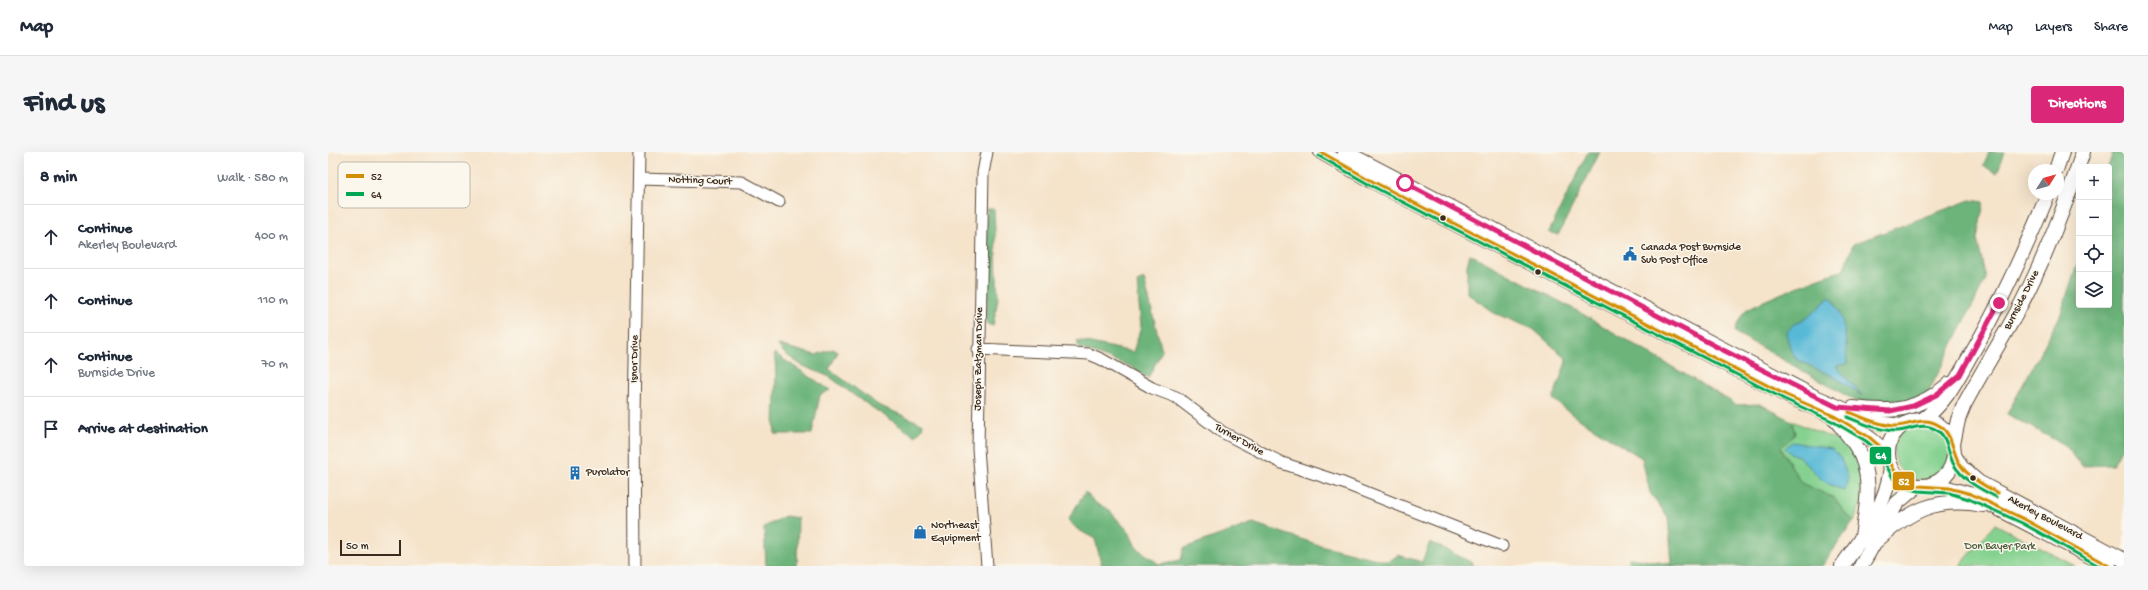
<!DOCTYPE html>
<meta charset="utf-8">
<style>
body{margin:0;font-family:"Gochi Hand",sans-serif;background:#f6f6f7;color:#1f2937}
.controls{position:absolute;right:12px;top:12px;display:grid;overflow:hidden;border-radius:4px;box-shadow:0 4px 16px #0002}
.controls button{width:36px;height:36px;display:grid;place-items:center;padding:0;border:0;border-bottom:1px solid #e0e1e3;background:#fff;color:#1f2937;font:20px sans-serif}
.compass{position:absolute;left:1700px;top:12px;width:36px;height:36px;border-radius:50%;background:#fff;box-shadow:0 4px 16px #0002;rotate:53deg}
.scale{position:absolute;left:12px;bottom:10px;width:61px;box-sizing:border-box;padding-left:4px;border:2px solid #3b2a1e;border-top:0;font-size:11px;line-height:14px;white-space:nowrap;color:#3b2a1e;-webkit-text-stroke:3px #fbf7ec;paint-order:stroke}
.stop{position:absolute;width:12px;height:12px;margin:-9px;border:3px solid #db2777;border-radius:50%;background:#fff}
.stop.end{background:#db2777;border-color:#fff;box-shadow:0 1px 4px #0008}
.list{margin:0;padding:0;list-style:none}
h2{display:flex;justify-content:space-between;align-items:center;height:52px;margin:0;padding:0 16px;font-size:17px}
h2 small{font-size:13px;font-weight:400;color:#747a83}
.list li{display:grid;grid-template-columns:26px 1fr auto;gap:12px;align-items:center;box-sizing:border-box;height:64px;padding:0 16px;border-top:1px solid #e0e1e3}
.list b{display:block;font-size:15px;white-space:nowrap}
.list p{margin:0;font-size:13px;white-space:nowrap;color:#747a83}
.list em{font-size:13px;font-style:normal;color:#747a83}
.icon{flex:none;width:22px;height:22px;fill:none;stroke:currentColor;stroke-width:2;stroke-linecap:round;stroke-linejoin:round}
.map{position:relative;flex:none;width:1796px;height:414px;overflow:hidden;border-radius:4px}
header{display:flex;align-items:center;gap:24px;box-sizing:border-box;height:56px;padding:0 20px;background:#fff;border-bottom:1px solid #e0e1e3}
header strong{font-size:19px}
nav{display:flex;gap:22px;margin-inline-start:auto;font-size:14px}
.intro{display:flex;align-items:center;justify-content:space-between;box-sizing:border-box;height:96px;padding:0 24px}
h1{margin:0;font-size:28px}
.button{padding:10px 18px;border-radius:4px;background:#db2777;color:#fff;font-size:14px;font-weight:700}
main{display:flex;gap:24px;padding:0 24px}
aside{flex:1;background:#fff;border-radius:4px;box-shadow:0 4px 16px #0002}
.map>svg:first-child{display:block}
.green{fill:#85d290;stroke:#607e57;fill-rule:evenodd}
.forest{fill:#6cb47a;stroke:#546f4c;fill-rule:evenodd}
.water{fill:#59b9d7;stroke:#4a727a}
.lines{fill:none;stroke-linecap:round;stroke-linejoin:round}
.minor-casing{stroke:#574638;stroke-width:13}
.major-casing{stroke:#574638;stroke-width:16}
.minor{stroke:#fff;stroke-width:11}
.major{stroke:#fff;stroke-width:14}
.bus-1-casing{stroke:#fbf7ec;stroke-width:6}
.bus-2-casing{stroke:#fbf7ec;stroke-width:6}
.bus-1{stroke:#d18d06;stroke-width:3}
.bus-2{stroke:#00a651;stroke-width:3}
.route{stroke:#db2777;stroke-width:5}
.bus-dot{fill:#3b2a1e;stroke:#fbf7ec;stroke-width:1.5}
.labels{text-anchor:middle;dominant-baseline:central;stroke-width:3;stroke-linejoin:round;paint-order:stroke}
.street-label{font-size:11px;fill:#3b2a1e;stroke:#fbf7ec}
.poi-label{font-size:11px;fill:#3b2a1e;stroke:#fbf7ec;text-anchor:start}
.park-label{font-size:11px;fill:#515c40;stroke:#fbf7ec}
.key{fill:#fbf7ec;stroke:#c1baae;stroke-width:1}
.key-label{font-size:11px;fill:#3b2a1e}
.line-badge{stroke:#fbf7ec;stroke-width:1.5}
.badge-label{font-size:11px;text-anchor:middle;font-weight:bold;fill:#fff}
</style>
<header>
<strong>Map</strong>
<nav><a>Map</a><a>Layers</a><a>Share</a></nav>
</header>
<div class="intro"><h1>Find us</h1><a class="button">Directions</a></div>
<main>
<aside>
<h2>8 min<small>Walk · 580 m</small></h2>
<ul class="list">
<li><svg class="icon" aria-label="ahead" viewBox="0 0 24 24"><path d="M12 20V5M6 11l6-6 6 6"/></svg><div><b>Continue</b><p>Akerley Boulevard</p></div><em>400 m</em></li>
<li><svg class="icon" aria-label="ahead" viewBox="0 0 24 24"><path d="M12 20V5M6 11l6-6 6 6"/></svg><div><b>Continue</b></div><em>110 m</em></li>
<li><svg class="icon" aria-label="ahead" viewBox="0 0 24 24"><path d="M12 20V5M6 11l6-6 6 6"/></svg><div><b>Continue</b><p>Burnside Drive</p></div><em>70 m</em></li>
<li><svg class="icon" aria-label="arrive" viewBox="0 0 24 24"><path d="M6 21V4h12l-3 4 3 4H6"/></svg><div><b>Arrive at destination</b></div></li>
</ul>
</aside>
<div class="map">
<svg width="1796" height="414" viewBox="0 0 1796 414">
<rect width="100%" height="100%" fill="#fbf7ec"/>
<filter id="ink" filterUnits="userSpaceOnUse"><feTurbulence type="fractalNoise" baseFrequency=".025" numOctaves="2"/><feDisplacementMap in="SourceGraphic" scale="8" xChannelSelector="R" yChannelSelector="G"/><feConvolveMatrix kernelMatrix="1 2 1 2 8 2 1 2 1" color-interpolation-filters="sRGB"/></filter>
<filter id="wash" filterUnits="userSpaceOnUse"><feTurbulence type="fractalNoise" baseFrequency=".012" numOctaves="4" result="noise"/><feDisplacementMap in="SourceGraphic" scale="16" xChannelSelector="R" yChannelSelector="G"/><feGaussianBlur stdDeviation="0.9" result="paint"/><feColorMatrix in="noise" values="0 0 0 0 0 0 0 0 0 0 0 0 0 0 0 0 0 1.4 0 .05"/><feComposite in="paint" operator="in"/></filter>
<g filter="url(#wash)">
<rect width="100%" height="100%" fill="#f5e3ca"/>
<path class="green" d="M1464,269L1508,288L1537,307L1542,331L1526,369L1516,360L1506,346L1473,331L1453,296L1467,282ZM1488,295L1504,297L1516,339L1495,329L1472,305L1462,301L1457,296Z
M1566 299a29 29 0 1 1 58 0a29 29 0 1 1-58 0Z
M1667,372L1747,414H1632Z"/>
<path class="forest" d="M1260,0H1272L1230,83L1221,80Z
M1661,0H1677L1669,21L1655,14Z
M1785,0H1796V291L1785,313L1754,314L1738,294L1679,262L1732,164L1751,106V153H1781L1780,15Z
M1642,48L1656,50L1649,87L1658,127L1600,241L1572,274L1406,180C1409,173 1412,164 1418,158C1426,152 1505,119 1515,119L1525,92ZM1502,145L1506,150L1519,212L1508,214L1532,242L1505,224L1469,208L1463,199L1466,172L1479,166Z
M659,57H666L670,146L665,174L659,172Z
M1142,102L1246,157L1409,253L1432,252L1464,269L1467,282L1453,296L1473,331L1506,346L1516,360L1526,369L1494,414H1299L1301,406L1344,412L1340,365L1322,341L1314,306L1246,264L1225,247L1239,207L1205,177L1166,161L1139,141V113Z
M816,127L834,199L820,226L802,214L751,196L749,188L805,200L813,175L809,130Z
M450,193L488,203L505,197L510,200L501,217L550,253L595,272L594,277L587,284L527,244L502,225L473,213L456,201Z
M446,201L502,238L492,243L484,282H447C444,255 451,228 446,201Z
M757,340L769,352L779,356L801,380L808,395L831,412L853,408L856,396L925,371L988,392L1060,410L1070,403L1094,410L1102,390L1145,411V414H774L767,387L749,377L740,368Z
M457,364L470,366L469,414H438L436,375Z"/>
<path class="water" d="M1502,145C1518,164 1518,188 1519,212L1508,214L1534,244L1505,224L1469,208L1463,199L1458,181L1466,172L1479,166Z
M1464,290L1504,297L1513,307L1521,328L1516,339L1495,329L1472,305L1462,301L1457,296Z"/>
</g>
<g filter="url(#ink)">
<g class="lines">
<g class="minor-casing">
<path id="minor" d="M659,0L655,21L650,296L659,414
M312,27L414,30L451,50
M650,197L744,201L761,202L773,207L824,236L848,245L894,280L954,311L1015,331L1174,394
M307,414L306,263L311,0"/>
</g>
<g class="major-casing">
<path id="major" d="M993,0L1044,29L1458,243C1494,260 1533,273 1560,303
M1017,0L1485,244L1548,271L1574,274
M1728,18L1734,0
M1525,256C1565,261 1589,259 1621,232
M1507,267C1514,276 1522,285 1528,294C1546,322 1539,353 1534,384
M1594,268C1616,253 1628,229 1641,206C1672,154 1697,98 1720,42
M1560 301a33 33 0 1 1 66 0a33 33 0 1 1-66 0Z
M1625,292L1630,268L1636,253C1653,221 1672,191 1689,160C1716,109 1737,55 1755,0
M1626,303L1633,315L1650,330L1796,408
M1600,334L1616,335L1644,343L1781,414
M1546,391C1581,359 1607,344 1655,353
M1514,414C1535,384 1560,351 1563,314
M1533,414L1569,351L1589,334"/>
</g>
<use href="#minor" class="minor"/>
<use href="#major" class="major"/>
<g class="bus-1-casing">
<path id="bus-1" d="M993,0L1044,29L1458,243L1506,264L1541,285L1555,297L1569,323L1578,331L1591,334L1621,336L1643,342L1696,367L1781,414
M1521,260C1535,266 1549,272 1565,274C1582,275 1594,262 1612,274C1624,282 1624,297 1630,309C1638,324 1655,333 1670,341"/>
</g>
<g class="bus-2-casing">
<path id="bus-2" d="M991,4L1042,33L1456,247L1504,269L1538,289L1551,300L1565,326L1576,335L1590,339L1621,341L1641,347L1694,371L1771,414
M1519,265C1534,271 1549,278 1566,279C1581,280 1594,268 1610,279C1620,286 1620,301 1625,311C1634,328 1652,337 1668,345"/>
</g>
<use href="#bus-1" class="bus-1"/>
<use href="#bus-2" class="bus-2"/>
</g>
</g>
<g class="lines" filter="url(#ink)">
<path class="route" d="M1077,31L1393,197L1509,255L1562,259L1585,254L1608,243L1632,223L1671,151"/>
</g>
<defs>
<g id="civic-bare" transform="scale(1.08)"><path d="M-.6-6.5H3V-4.5H.6V-3L4-1V1h2V6H-6V1h2V-1L-.6-3ZM-1.2 2.5V6h2.4V2.5Z" fill="#1f6fb2" stroke="#fbf7ec" stroke-width="2.5" paint-order="stroke"/></g>
<g id="building-bare" transform="scale(1.08)"><path d="M-4-6H4V6H1V3H-1V6H-4ZM-2.5-4.3h1.7v1.8h-1.7ZM.8-4.3h1.7v1.8H.8ZM-2.5-1h1.7V.8h-1.7ZM.8-1h1.7V.8H.8Z" fill="#1f6fb2" stroke="#fbf7ec" stroke-width="2.5" paint-order="stroke"/></g>
<g id="shop-bare" transform="scale(1.08)"><path d="M-5-2.5h2.3a2.7 3.5 0 0 1 5.4 0H5L5.5 6h-11ZM-1.5-2.5h3a1.5 2.3 0 0 0-3 0Z" fill="#1f6fb2" stroke="#fbf7ec" stroke-width="2.5" paint-order="stroke"/></g>
</defs>
<g fill-rule="evenodd">
<use href="#civic-bare" x="1302" y="102"/>
<use href="#building-bare" x="247" y="321"/>
<use href="#shop-bare" x="592" y="380"/>
</g>
<g class="bus-dot">
<circle cx="1115" cy="66" r="3.5"/>
<circle cx="1210" cy="120" r="3.5"/>
<circle cx="1645" cy="326" r="3.5"/>
</g>
<g class="labels">
<g class="street-label">
<text transform="translate(372 29) rotate(2)">Notting Court</text>
<text transform="translate(1694 148) rotate(-63)">Burnside Drive</text>
<text transform="translate(307 207) rotate(-89)">Isnor Drive</text>
<text transform="translate(651 207) rotate(-89)">Joseph Zatzman Drive</text>
<text transform="translate(911 288) rotate(29)">Turner Drive</text>
<text transform="translate(1717 366) rotate(28)">Akerley Boulevard</text>
</g>
<g class="poi-label">
<text x="1313" y="96">Canada Post Burnside<tspan x="1313" dy="13">Sub Post Office</tspan></text>
<text x="258" y="321">Purolator</text>
<text x="603" y="374">Northeast<tspan x="603" dy="13">Equipment</tspan></text>
</g>
<g class="park-label">
<text x="1672" y="395">Don Bayer Park</text>
</g>
</g>
<rect x="10" y="10" width="132" height="46" rx="6" class="key"/>
<rect x="18" y="22" width="18" height="4" fill="#d18d06"/>
<rect x="18" y="40" width="18" height="4" fill="#00a651"/>
<g class="key-label">
<text x="43" y="28">52</text>
<text x="43" y="46">64</text>
</g>
<g class="line-badge">
<rect x="1541" y="294" width="23" height="19" rx="4" fill="#00a651"/>
<rect x="1564" y="319" width="23" height="20" rx="4" fill="#d18d06"/>
</g>
<g class="badge-label">
<text x="1553" y="307">64</text>
<text x="1576" y="333">52</text>
</g>
</svg>
<div class="controls">
<button>+</button>
<button>−</button>
<button><svg class="icon" aria-label="locate" viewBox="0 0 24 24"><circle cx="12" cy="12" r="6"/><path d="M12 2v4M12 18v4M2 12h4M18 12h4"/></svg></button>
<button><svg class="icon" aria-label="layers" viewBox="0 0 24 24"><path d="M12 4l9 5-9 5-9-5zM3 14l9 5 9-5"/></svg></button>
</div>
<svg class="compass" viewBox="-18 -18 36 36"><path d="M0-13l5 13h-10z" fill="#e53935"/><path d="M0 13l5-13h-10z" fill="#747a83"/></svg>
<div class="scale">50 m</div>
<div class="stop" style="left:1077px;top:31px"></div>
<div class="stop end" style="left:1671px;top:151px"></div>
</div>
</main>
